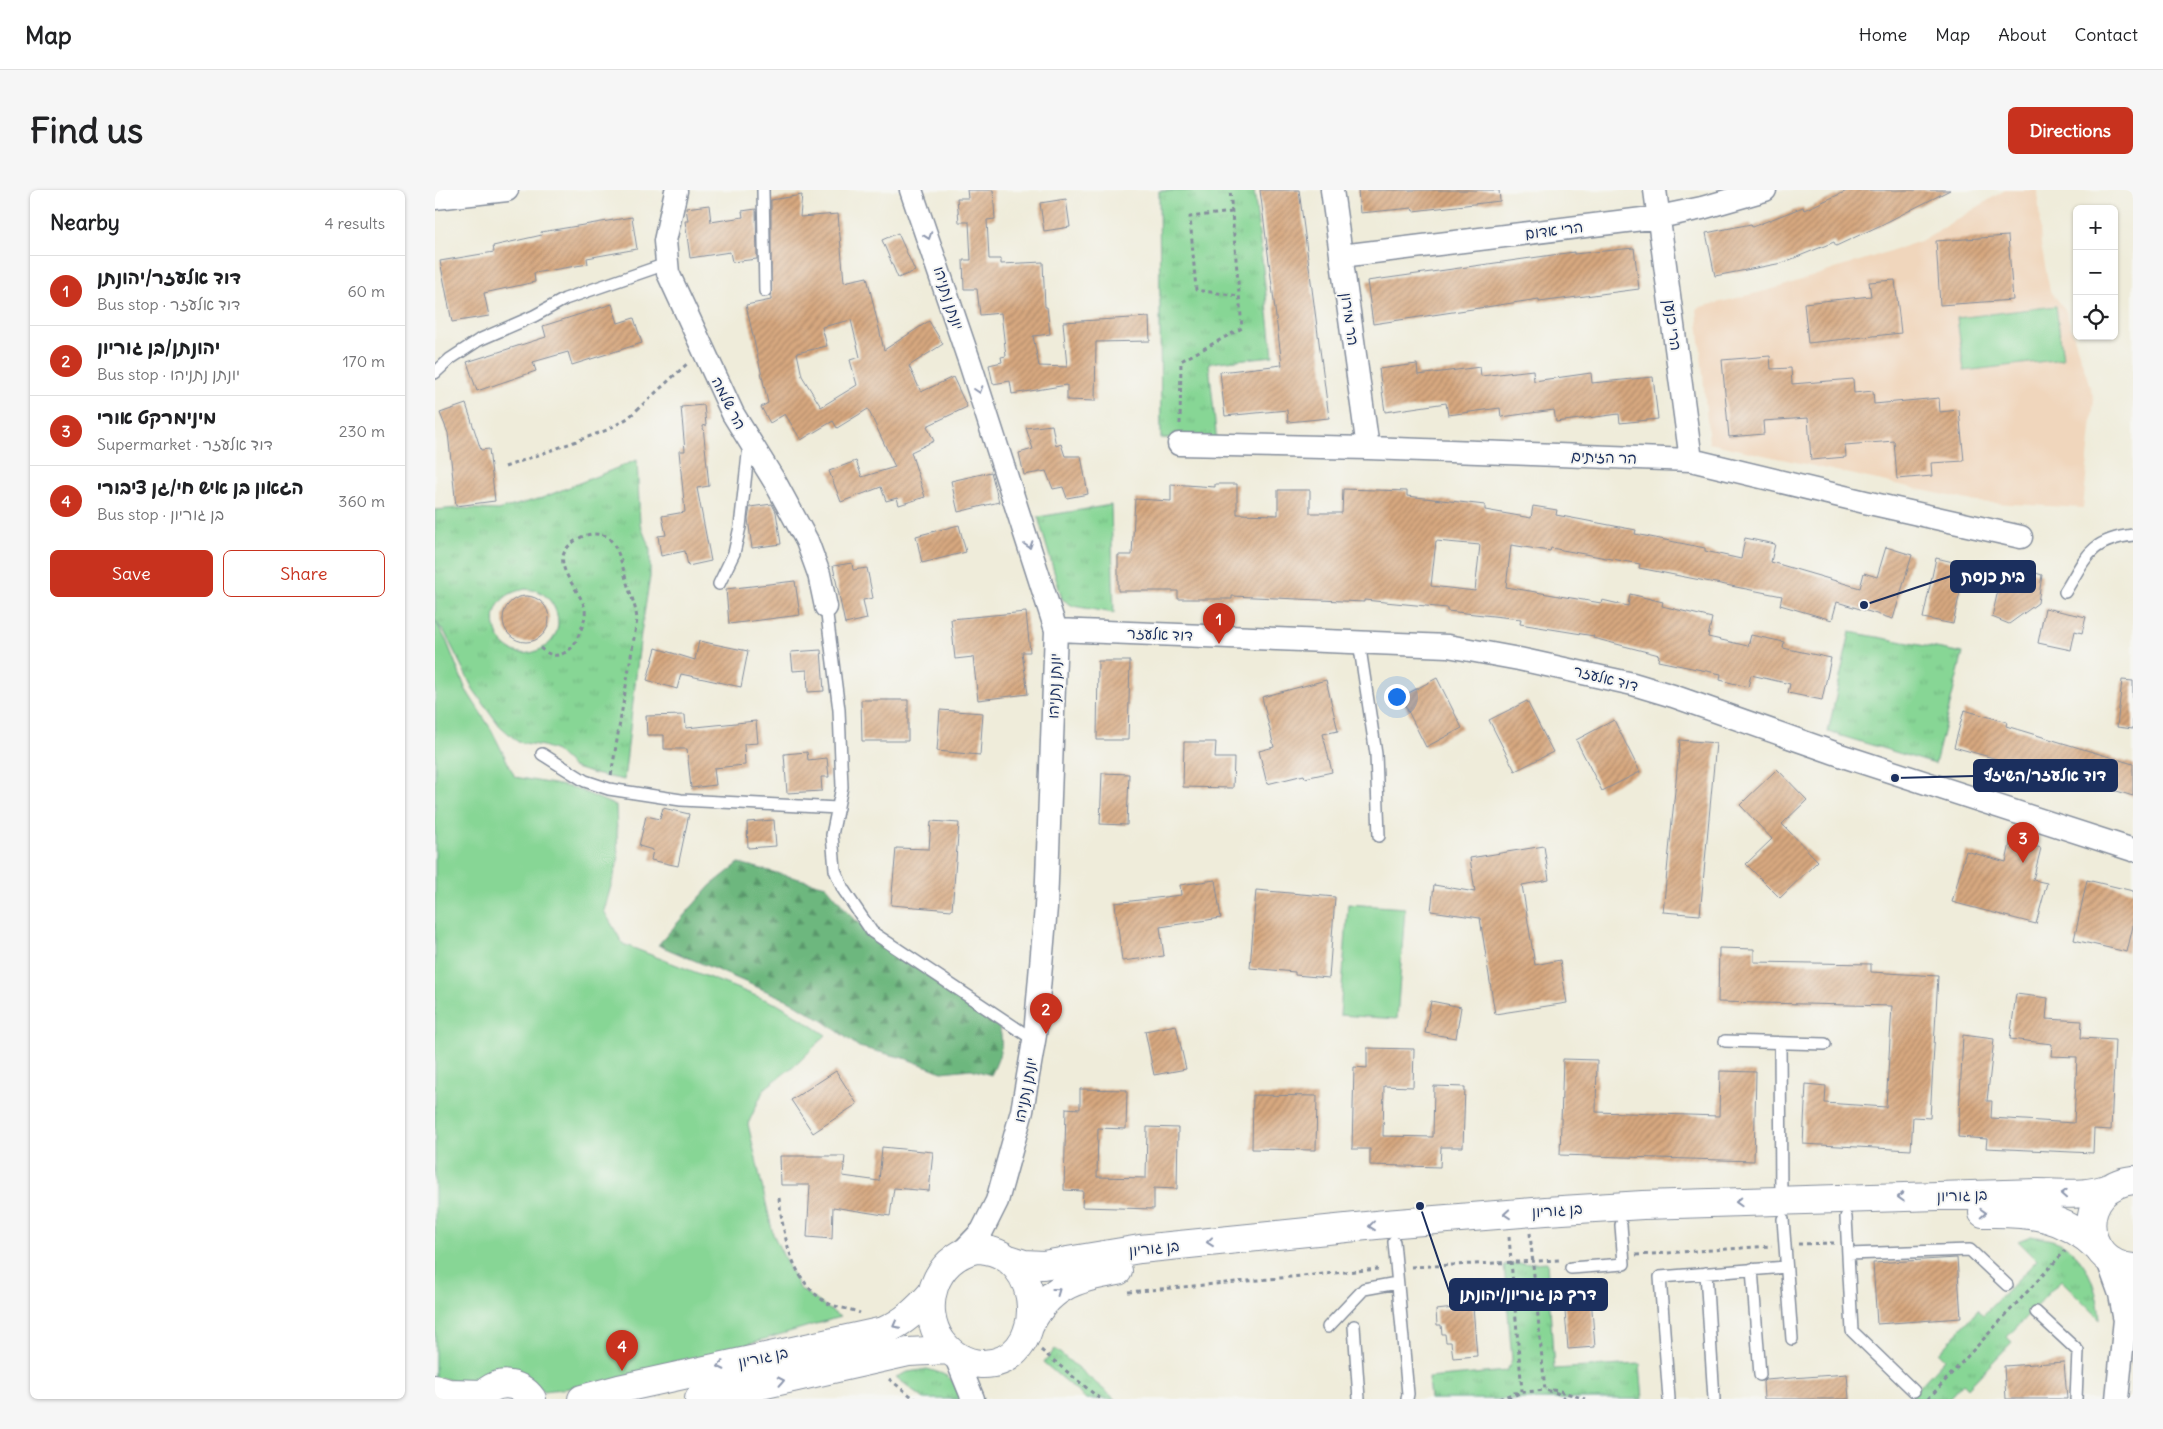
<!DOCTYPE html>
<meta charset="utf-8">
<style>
body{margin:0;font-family:Delius,"Playpen Sans Hebrew",sans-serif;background:#f6f6f6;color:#202124}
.controls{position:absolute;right:15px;top:15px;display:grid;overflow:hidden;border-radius:8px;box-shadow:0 1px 4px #0004}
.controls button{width:45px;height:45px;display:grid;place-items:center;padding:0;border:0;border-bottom:1px solid #e0e0e0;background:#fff;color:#202124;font:25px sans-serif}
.you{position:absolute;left:961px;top:506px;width:18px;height:18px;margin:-12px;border:4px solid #fff;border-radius:50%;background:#1a73e8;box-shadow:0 0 0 8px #1a73e833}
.badge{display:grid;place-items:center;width:32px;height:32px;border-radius:50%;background:#c8321e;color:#fff;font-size:16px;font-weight:700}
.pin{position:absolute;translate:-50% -41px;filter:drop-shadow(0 1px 2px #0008)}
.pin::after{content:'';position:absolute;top:26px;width:18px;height:15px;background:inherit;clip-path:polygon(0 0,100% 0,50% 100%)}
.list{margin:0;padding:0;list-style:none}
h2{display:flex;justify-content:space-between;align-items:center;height:65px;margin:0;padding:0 20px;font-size:21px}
h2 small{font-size:16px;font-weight:400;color:#757577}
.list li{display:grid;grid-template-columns:32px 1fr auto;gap:15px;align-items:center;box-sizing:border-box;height:70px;padding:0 20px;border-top:1px solid #e0e0e0}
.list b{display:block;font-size:19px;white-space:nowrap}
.list p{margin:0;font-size:16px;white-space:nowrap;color:#757577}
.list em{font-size:16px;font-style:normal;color:#757577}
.actions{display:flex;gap:10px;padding:15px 20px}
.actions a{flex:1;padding:11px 0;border:1px solid #c8321e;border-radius:8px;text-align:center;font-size:18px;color:#c8321e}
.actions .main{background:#c8321e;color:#fff}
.icon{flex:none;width:28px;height:28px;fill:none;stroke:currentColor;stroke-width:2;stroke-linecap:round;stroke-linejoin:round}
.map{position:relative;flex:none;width:1698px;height:1209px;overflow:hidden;border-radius:8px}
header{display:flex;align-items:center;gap:30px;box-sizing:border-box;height:70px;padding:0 25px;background:#fff;border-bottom:1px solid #e0e0e0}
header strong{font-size:24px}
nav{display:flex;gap:28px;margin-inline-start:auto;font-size:18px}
.intro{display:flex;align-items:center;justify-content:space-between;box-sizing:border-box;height:120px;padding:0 30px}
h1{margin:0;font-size:35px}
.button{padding:12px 22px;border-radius:8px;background:#c8321e;color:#fff;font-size:18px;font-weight:700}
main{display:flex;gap:30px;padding:0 30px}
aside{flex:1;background:#fff;border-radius:8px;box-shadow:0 1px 4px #0004}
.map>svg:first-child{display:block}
.built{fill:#f0d6bc}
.grass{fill:#87d695;stroke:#51827a}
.forest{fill:url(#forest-firs);stroke:#44736e}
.park{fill:url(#park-tufts);stroke:#51827a;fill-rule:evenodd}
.building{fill:url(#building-hatch);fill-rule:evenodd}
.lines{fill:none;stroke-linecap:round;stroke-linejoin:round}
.service-casing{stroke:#858e9c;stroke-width:14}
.minor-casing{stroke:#858e9c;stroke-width:25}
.tertiary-casing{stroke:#858e9c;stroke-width:30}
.path{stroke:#858e9c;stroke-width:3;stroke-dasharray:4 4;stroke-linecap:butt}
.service{stroke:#fff;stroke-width:11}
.minor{stroke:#fff;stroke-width:22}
.tertiary{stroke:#fff;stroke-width:28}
.oneway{stroke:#8d97ae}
.labels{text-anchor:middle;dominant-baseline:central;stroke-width:4;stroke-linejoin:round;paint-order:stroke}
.street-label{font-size:15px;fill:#1b2f5e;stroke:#f6f6f2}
.leader{fill:none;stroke:#1b2f5e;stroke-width:2}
.callout-dot{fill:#1b2f5e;stroke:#f6f6f2;stroke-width:2}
.callout{fill:#1b2f5e;stroke:#1b2f5e;stroke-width:2}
.callout-label{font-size:16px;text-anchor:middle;font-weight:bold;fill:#fff}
</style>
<header>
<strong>Map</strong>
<nav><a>Home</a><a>Map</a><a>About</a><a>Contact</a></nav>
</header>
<div class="intro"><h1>Find us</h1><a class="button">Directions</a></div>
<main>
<aside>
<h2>Nearby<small>4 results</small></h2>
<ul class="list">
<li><span class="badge">1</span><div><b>דוד אלעזר/יהונתן</b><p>Bus stop · דוד אלעזר</p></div><em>60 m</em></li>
<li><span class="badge">2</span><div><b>יהונתן/בן גוריון</b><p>Bus stop · יונתן נתניהו</p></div><em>170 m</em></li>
<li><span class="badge">3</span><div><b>מינימרקט אורי</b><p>Supermarket · דוד אלעזר</p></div><em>230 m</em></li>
<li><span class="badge">4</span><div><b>הגאון בן איש חי/גן ציבורי</b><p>Bus stop · בן גוריון</p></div><em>360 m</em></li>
</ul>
<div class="actions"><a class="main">Save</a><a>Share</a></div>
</aside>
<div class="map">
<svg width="1698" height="1209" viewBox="0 0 1698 1209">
<defs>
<pattern id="forest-firs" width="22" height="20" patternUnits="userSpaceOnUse" patternTransform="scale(1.25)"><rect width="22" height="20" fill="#6db77e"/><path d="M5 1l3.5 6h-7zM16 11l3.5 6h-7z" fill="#59956a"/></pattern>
<pattern id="park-tufts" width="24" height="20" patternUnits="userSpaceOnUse" patternTransform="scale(1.25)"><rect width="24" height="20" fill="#87d695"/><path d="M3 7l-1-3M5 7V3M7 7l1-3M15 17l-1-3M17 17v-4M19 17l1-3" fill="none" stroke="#74b883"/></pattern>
<pattern id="building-hatch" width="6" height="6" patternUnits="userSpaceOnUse" patternTransform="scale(1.25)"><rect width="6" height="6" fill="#d7a87f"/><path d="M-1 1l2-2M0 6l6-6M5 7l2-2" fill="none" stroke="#ae896b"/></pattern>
</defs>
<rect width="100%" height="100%" fill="#f6f6f2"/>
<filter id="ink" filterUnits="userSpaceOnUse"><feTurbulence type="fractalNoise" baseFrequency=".02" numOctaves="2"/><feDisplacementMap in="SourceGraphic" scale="10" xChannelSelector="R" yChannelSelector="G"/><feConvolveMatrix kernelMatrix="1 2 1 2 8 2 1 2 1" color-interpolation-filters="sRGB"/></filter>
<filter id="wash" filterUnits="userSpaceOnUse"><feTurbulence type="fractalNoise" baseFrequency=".0096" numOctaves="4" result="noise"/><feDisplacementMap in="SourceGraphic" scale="20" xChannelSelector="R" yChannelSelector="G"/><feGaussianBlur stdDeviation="1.12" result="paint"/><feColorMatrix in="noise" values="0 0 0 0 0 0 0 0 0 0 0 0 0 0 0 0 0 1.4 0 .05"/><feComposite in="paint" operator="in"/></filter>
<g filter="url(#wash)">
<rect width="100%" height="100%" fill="#efecda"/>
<path class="built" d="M1570,0H1603L1606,55L1615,101L1630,119L1659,209L1648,318L1542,312L1274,253L1262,118L1342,98L1489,50Z"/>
<path class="grass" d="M1621,116L1628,169L1529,181L1522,128Z
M0,430L12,452L31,500L56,539L80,587L140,598L181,616L183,671L169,721L188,754L347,816L391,845L364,872L329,899L313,934L338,1044L364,1098L405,1127L179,1193L109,1201L91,1187L39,1194L0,1187Z
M913,714L970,718L962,829L905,825Z"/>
<path class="forest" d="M304,673L391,696L419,729L557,826C573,845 566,865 556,885L536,879L507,882L469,868L424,857L390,832L355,811L223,755L275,696Z"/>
<path class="park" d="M819,0L838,166L774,173L782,253L726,248L724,1Z
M202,270L205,334L215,359V387L206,443L189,590L159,584L138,577L121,561L108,556L83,552L64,535L38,499L10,443L0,431V320L23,318L63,320L107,308ZM91,399C95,400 101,400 105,402C119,410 128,430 120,445C117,452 111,457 104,460C62,480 35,407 91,399Z
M676,315L679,423L638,416L627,409L603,327Z
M1415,442L1528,463L1500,574L1393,542Z
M1596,1046C1606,1048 1618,1049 1627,1054C1653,1068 1663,1102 1665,1129L1626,1090L1572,1147L1577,1152L1533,1198L1528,1193L1513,1209H1473L1510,1169L1504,1163L1543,1120L1548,1125L1602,1070L1583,1051Z
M1112,1072L1119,1179L1205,1174L1208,1209H995L993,1188L1072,1181L1077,1170L1069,1075Z
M620,1159L680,1209H651L609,1173Z
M492,1179C514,1185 519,1188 528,1209H489L461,1187L473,1182Z"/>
<g id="blocks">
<path class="building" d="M532,0H558L560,29L552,30L554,69H566V74L608,72L610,117H612L615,144L598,146L604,176L632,177L628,132L714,127L715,151L661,152L660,211L632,210V195L577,204L575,191L558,194L554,175L567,172L566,167L571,166L566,123L545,125L542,99H529L528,70H536L534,32H524L522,8H533Z
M825,0H864L894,228L853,232L852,220L790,226L785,182L847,175Z
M923,0H1064L1065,11L978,21L977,18L925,23Z
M1414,0H1515L1444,36L1401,56L1399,52L1347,73L1280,86L1271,43L1316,34L1317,37L1368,17L1369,20Z
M367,5L365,27L403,24L409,92L432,87L449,160L494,131L508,154L474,176L486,202L518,187L532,217L492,236L499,251L476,262L490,307L464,315L462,308L451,311L446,297L406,312L394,281L421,271L427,287L460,277L433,219L402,238L398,231L366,250L350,224L335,233L326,217L333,213L311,115L336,110V10ZM416,130L425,167L415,170L422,195L386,217L367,186L362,163L392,156L387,137Z
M631,9L635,37L609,41L605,13Z
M274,15L276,32L308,27L307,21L321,19L322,69L297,72L295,62L255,68L250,31H253L251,18Z
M197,27L202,59L152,68L153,74L99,83L100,92L49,103L54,126L17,132L5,71L59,62L58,56L107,45L106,42Z
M463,43L480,81L463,88L447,50Z
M1573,46L1578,110L1505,115L1501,51Z
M1199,58L1204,99L1104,112V109L938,134L932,91L1139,62V64Z
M1460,90L1466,143L1373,153L1369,113L1436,106L1434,92Z
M177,114L183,133L199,128L207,153L137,175L133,162L98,172L101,181L42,201L32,172L111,147L108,136Z
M1335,166L1336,179L1356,178L1357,194L1418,189L1419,203L1438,201L1439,214L1504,208L1505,222L1524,220L1529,271L1496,273L1497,286L1462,289L1459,251L1410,255L1411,267L1376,270L1373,228L1328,231L1329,244L1294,247L1287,170Z
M982,174L983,185L1045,177L1046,186L1098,180L1099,191L1156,183L1157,193L1218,187L1223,229L1185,233L1184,224L1121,232L1119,220L1066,227L1065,218L1013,225L1011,213L950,222L944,179Z
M31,214L46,260L54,259L60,311L21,316L13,243L5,223Z
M269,215L271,235L268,236L274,296L262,298L276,371L253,376L250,361L226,366L223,346L231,345L227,326L250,322L244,261H250L246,217Z
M617,235L621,256L626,254L630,266H646L653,304L632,308L628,297L618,299L611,281L589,285L584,263L598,259L591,238Z
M556,282L564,312L523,322L516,291Z
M736,294L780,297V294H802V324L843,325V300H875V323H907L908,299L972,301V306L1050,315V320L1096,328L1098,316L1122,320L1121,325L1201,340L1200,344L1270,358V361L1306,369L1310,348L1340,354L1336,372L1425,398L1429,383L1442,387L1451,357L1477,365L1458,429L1402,412L1397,430L1345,415L1347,406L1204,378L1205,374L1116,358L1115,361L1076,355L1071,397L1166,413L1167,410L1193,416L1195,404L1228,412L1227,416L1277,428L1273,447L1313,456L1316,445L1349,452L1348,458L1396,468L1387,510L1353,503L1355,494L1316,485L1313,497L1285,490L1286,484L1223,471L1224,465L1158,448L1159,446L1085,434L1086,429L1012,421V418L929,410V412L797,406V409H743V401H683V365H697L700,309L736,311ZM1001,351L1045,355L1040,401L996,396Z
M337,314L341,322L346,354L317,358L313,329L315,317Z
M524,335L531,362L487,373L481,346Z
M1501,368L1531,375L1518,434L1488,428Z
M417,373L418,380L432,378L438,408L428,410L432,429L410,434L398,376Z
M1569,373L1607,385L1603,413L1574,434L1557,427Z
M360,391L365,425L294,434L291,399Z
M68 429a23 23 0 1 1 46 0a23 23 0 1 1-46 0Z
M1610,418L1651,427L1647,443L1640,441L1636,460L1603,453Z
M591,422L595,462H587L593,504L543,510L538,467L520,469L516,429Z
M264,451L313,461L306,497L246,484L242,499L212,490L221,458L260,470Z
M386,460L389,501L373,502L372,480L358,481L356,462Z
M663,471H695L693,550H662Z
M1002,488L1027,538L991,557L966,507Z
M891,490L903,541L888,544L897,582L870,588L869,585L832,594L824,561L839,557L827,507Z
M1687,490L1698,491V539L1682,537Z
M426,510H473V551H427Z
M1092,511L1118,562L1080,581L1054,530Z
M505,520L548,523L545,565L502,561Z
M1529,520L1572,532L1571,536L1698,574V606L1636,587V590L1519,557Z
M250,525L251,538L321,531L323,553L309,554L310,575L279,578L281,595L256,598L252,559H229V545H212L211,526Z
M1179,530L1205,582L1167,601L1141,550Z
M1245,550L1281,553L1265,725L1228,722Z
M749,552H781L780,568H799L798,598L748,597Z
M372,562L373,570L392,568L394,587H386L387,601L352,603L349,564Z
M1342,579L1372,610L1347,634L1383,671L1345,708L1311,674L1337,649L1305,615Z
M667,583L694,584L692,635L665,634Z
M228,618L254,624L243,676L216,670L218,660L204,656L211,626L225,629Z
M339,630L341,656L313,658L312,632Z
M496,631L524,633L517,720L456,715L461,658L494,659Z
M1576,649L1606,658L1598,690L1612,693L1601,734L1517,712L1531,661L1571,672Z
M1109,656L1114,690L1087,695L1100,775L1125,770L1132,813L1060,824L1045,728L996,721L999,695L1040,702L1035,668Z
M780,690L786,728L725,737L729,766L687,771L680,713L746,705L745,695Z
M1652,690L1698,701V736L1692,762L1639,750Z
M821,700L900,707L894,788L860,785V782L815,778Z
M1284,758L1319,759V772L1436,774V782L1503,786L1495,928L1478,927L1476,960L1368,954L1371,894L1391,896L1390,913L1451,917L1457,816L1283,812Z
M1581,804L1613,808L1611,829L1647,831L1646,848L1680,850L1676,940L1659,939L1658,963L1551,958L1552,949L1523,947L1528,845L1559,849L1552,911H1557L1556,928L1639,933L1642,867L1616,866L1617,854L1575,849Z
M996,811L1026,817L1021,848L990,843Z
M741,835L751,879L719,885L710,841Z
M932,858L979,859L978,897L949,896L948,946L998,947L999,896L1030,897L1028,957H1006L1005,977L935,975V959H917L919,877L932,878Z
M1128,869L1162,870L1161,922L1284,926L1285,881L1321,882L1319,971L1125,965Z
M401,881L422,914L378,943L356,910Z
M645,899L692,900L691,939L663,938L662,987L711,988L712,937L743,938L742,999L719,998V1019L647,1017L648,1001L629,1000L631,918L645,919Z
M818,905L882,906L881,960L817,959Z
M447,957L498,962L494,1001L459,998L455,1026L398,1017L397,1049L372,1047L375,995H346L345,966H410L408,986L444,991Z
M1522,1068L1526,1128L1442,1134L1438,1073Z
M1156,1107L1160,1157L1133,1159L1129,1109Z
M1038,1116L1042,1166L1018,1168L1016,1152H1011L1010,1144H1007L1006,1135H1002L1001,1120Z
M1629,1172L1632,1209H1571L1569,1176Z
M1412,1184L1414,1209H1329L1328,1192L1330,1190Z"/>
</g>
</g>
<g filter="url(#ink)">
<use href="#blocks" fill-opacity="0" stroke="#858e9c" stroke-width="1"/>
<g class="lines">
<g class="service-casing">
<path id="service" d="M328,0L330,101
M0,183L15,169L44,150L99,126L130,109L231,74
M284,394L299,363L305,337L314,255
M1630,402C1651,368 1654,350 1698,345
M391,417L404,520L407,597L397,645L400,680L408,699L437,742L599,850
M924,452L941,564L944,646
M107,564L150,591L174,599L246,610L403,618
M1290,851L1390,854
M1345,853L1346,1011
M1411,1027L1417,1141L1479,1201
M1348,1029L1357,1149
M959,1052L973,1204L972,1209
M1413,1064L1535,1060L1572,1095
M1136,1078L1189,1074L1186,1035
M1317,1079L1325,1185
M1271,1083L1279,1209
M1601,1122L1643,1161L1641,1209
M919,1136L924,1209
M893,1137L929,1099L962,1093
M1234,1209L1225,1087L1351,1077"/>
</g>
<g class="minor-casing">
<path id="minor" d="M476,0L535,173L621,440L611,717L600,845L587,921L562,1011L547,1041L525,1064
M897,0L933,258
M1220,0L1256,270
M241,1L230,51L233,83L298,224L340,292L372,351L384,384L391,417
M0,8L72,0
M906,66L1224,27L1267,18L1330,0
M744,254L933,258L1256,270L1430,312L1586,347
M621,440L1013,456L1084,469L1198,494L1238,506L1411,567L1698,660
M1672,1068L1685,1104L1689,1126
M520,1165L538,1209
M1682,1209L1690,1129L1698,1099"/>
</g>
<g class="tertiary-casing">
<path id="tertiary" d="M1698,990C1642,996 1643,1073 1698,1078
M1548,1023C1595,1022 1628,1025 1663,1058
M541,1059C613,1060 614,1176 546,1174C530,1173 516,1164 507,1152C483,1118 499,1068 541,1059Z
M571,1068L589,1074L608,1075L705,1059L951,1034L1111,1021L1208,1015L1603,1003C1629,1003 1652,1007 1676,997
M593,1139C612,1097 640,1088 683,1081
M0,1199L13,1203L49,1204
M45,1209C58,1189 84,1190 97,1209
M147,1209L184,1199L449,1141C469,1132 482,1120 497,1103
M264,1209L473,1162L514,1160"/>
</g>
<path class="path" d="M797,22L755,27L761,100L804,106
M745,234L746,171L807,138L795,0
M70,277L172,240L193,228L253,173
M105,458C113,464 120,468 129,463C139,458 141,451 145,442C148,435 151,427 150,419C145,396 107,370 143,349C153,343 161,343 172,346C185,360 187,375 192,393C196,406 201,416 202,430L176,586
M344,1008C348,1044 356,1089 389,1111C399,1118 414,1118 425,1123
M1095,1043L1110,1200L1122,1203L1131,1209
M1074,1047L1087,1201
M1363,1054L1399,1053
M1201,1065L1337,1056
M976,1077L1125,1070
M693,1102L943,1079
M606,1160L665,1209
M454,1189L480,1209
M1117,1200L1125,1201L1150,1209
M1064,1209L1079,1203L1111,1200
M1073,1209L1084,1203
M1493,1209L1630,1061"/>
<use href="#service" class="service"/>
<use href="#minor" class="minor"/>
<use href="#tertiary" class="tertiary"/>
</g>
<defs><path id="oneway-chevron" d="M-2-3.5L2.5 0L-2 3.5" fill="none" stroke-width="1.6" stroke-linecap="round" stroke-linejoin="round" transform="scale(1.25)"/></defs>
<g class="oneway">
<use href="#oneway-chevron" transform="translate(493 46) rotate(71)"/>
<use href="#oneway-chevron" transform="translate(544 200) rotate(72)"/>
<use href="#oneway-chevron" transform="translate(594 355) rotate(72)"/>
<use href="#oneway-chevron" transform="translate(1629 1004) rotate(-177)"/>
<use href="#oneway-chevron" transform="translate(1466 1007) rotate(178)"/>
<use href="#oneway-chevron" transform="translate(1304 1012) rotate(178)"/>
<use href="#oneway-chevron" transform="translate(1548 1023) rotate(-2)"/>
<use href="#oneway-chevron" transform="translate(1072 1024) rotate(175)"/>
<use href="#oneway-chevron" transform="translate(937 1036) rotate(174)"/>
<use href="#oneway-chevron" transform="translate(775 1052) rotate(174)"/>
<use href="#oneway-chevron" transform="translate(622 1101) rotate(-36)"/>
<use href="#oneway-chevron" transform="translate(461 1135) rotate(152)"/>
<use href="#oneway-chevron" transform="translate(286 1176) rotate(168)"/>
<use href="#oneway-chevron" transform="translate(346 1191) rotate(-12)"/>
</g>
</g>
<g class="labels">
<g class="street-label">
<text transform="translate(1119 40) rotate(-7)">הרי אדום</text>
<text transform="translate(514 108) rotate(72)">יונתן נתניהו</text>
<text transform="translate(915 129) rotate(82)">הר מירון</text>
<text transform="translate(1238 135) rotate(82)">הרי כנען</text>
<text transform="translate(294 213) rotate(63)">הר שלמה</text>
<text transform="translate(1169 267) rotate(2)">הר הזיתים</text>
<text transform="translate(725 444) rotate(2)">דוד אלעזר</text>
<text transform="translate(1171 488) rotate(14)">דוד אלעזר</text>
<text transform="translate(619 496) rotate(-88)">יונתן נתניהו</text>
<text transform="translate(590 900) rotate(-79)">יונתן נתניהו</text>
<text transform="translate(1527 1005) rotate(-2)">בן גוריון</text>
<text transform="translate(1122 1020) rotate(-4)">בן גוריון</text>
<text transform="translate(719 1058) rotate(-6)">בן גוריון</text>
<text transform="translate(328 1167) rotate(-12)">בן גוריון</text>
</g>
</g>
<path class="leader" d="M1429 415L1516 386M1460 588L1539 586M985 1016L1015 1104"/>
<g class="callout-dot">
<circle cx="1429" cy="415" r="5"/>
<circle cx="1460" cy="588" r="5"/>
<circle cx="985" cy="1016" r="5"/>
</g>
<g class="callout">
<rect x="1516" y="371" width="84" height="31" rx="5"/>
<rect x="1539" y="570" width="143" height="31" rx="5"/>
<rect x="1015" y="1089" width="157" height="31" rx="5"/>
</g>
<g class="callout-label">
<text x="1558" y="392">בית כנסת</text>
<text x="1610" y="591">דוד אלעזר/השיזף</text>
<text x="1093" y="1110">דרך בן גוריון/יהונתן</text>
</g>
</svg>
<div class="controls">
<button>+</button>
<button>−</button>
<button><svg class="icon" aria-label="locate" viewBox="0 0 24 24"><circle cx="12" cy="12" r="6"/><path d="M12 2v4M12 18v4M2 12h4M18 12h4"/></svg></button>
</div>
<div class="you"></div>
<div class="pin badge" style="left:784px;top:454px">1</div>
<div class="pin badge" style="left:611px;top:844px">2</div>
<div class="pin badge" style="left:1588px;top:673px">3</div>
<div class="pin badge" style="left:187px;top:1181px">4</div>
</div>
</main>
